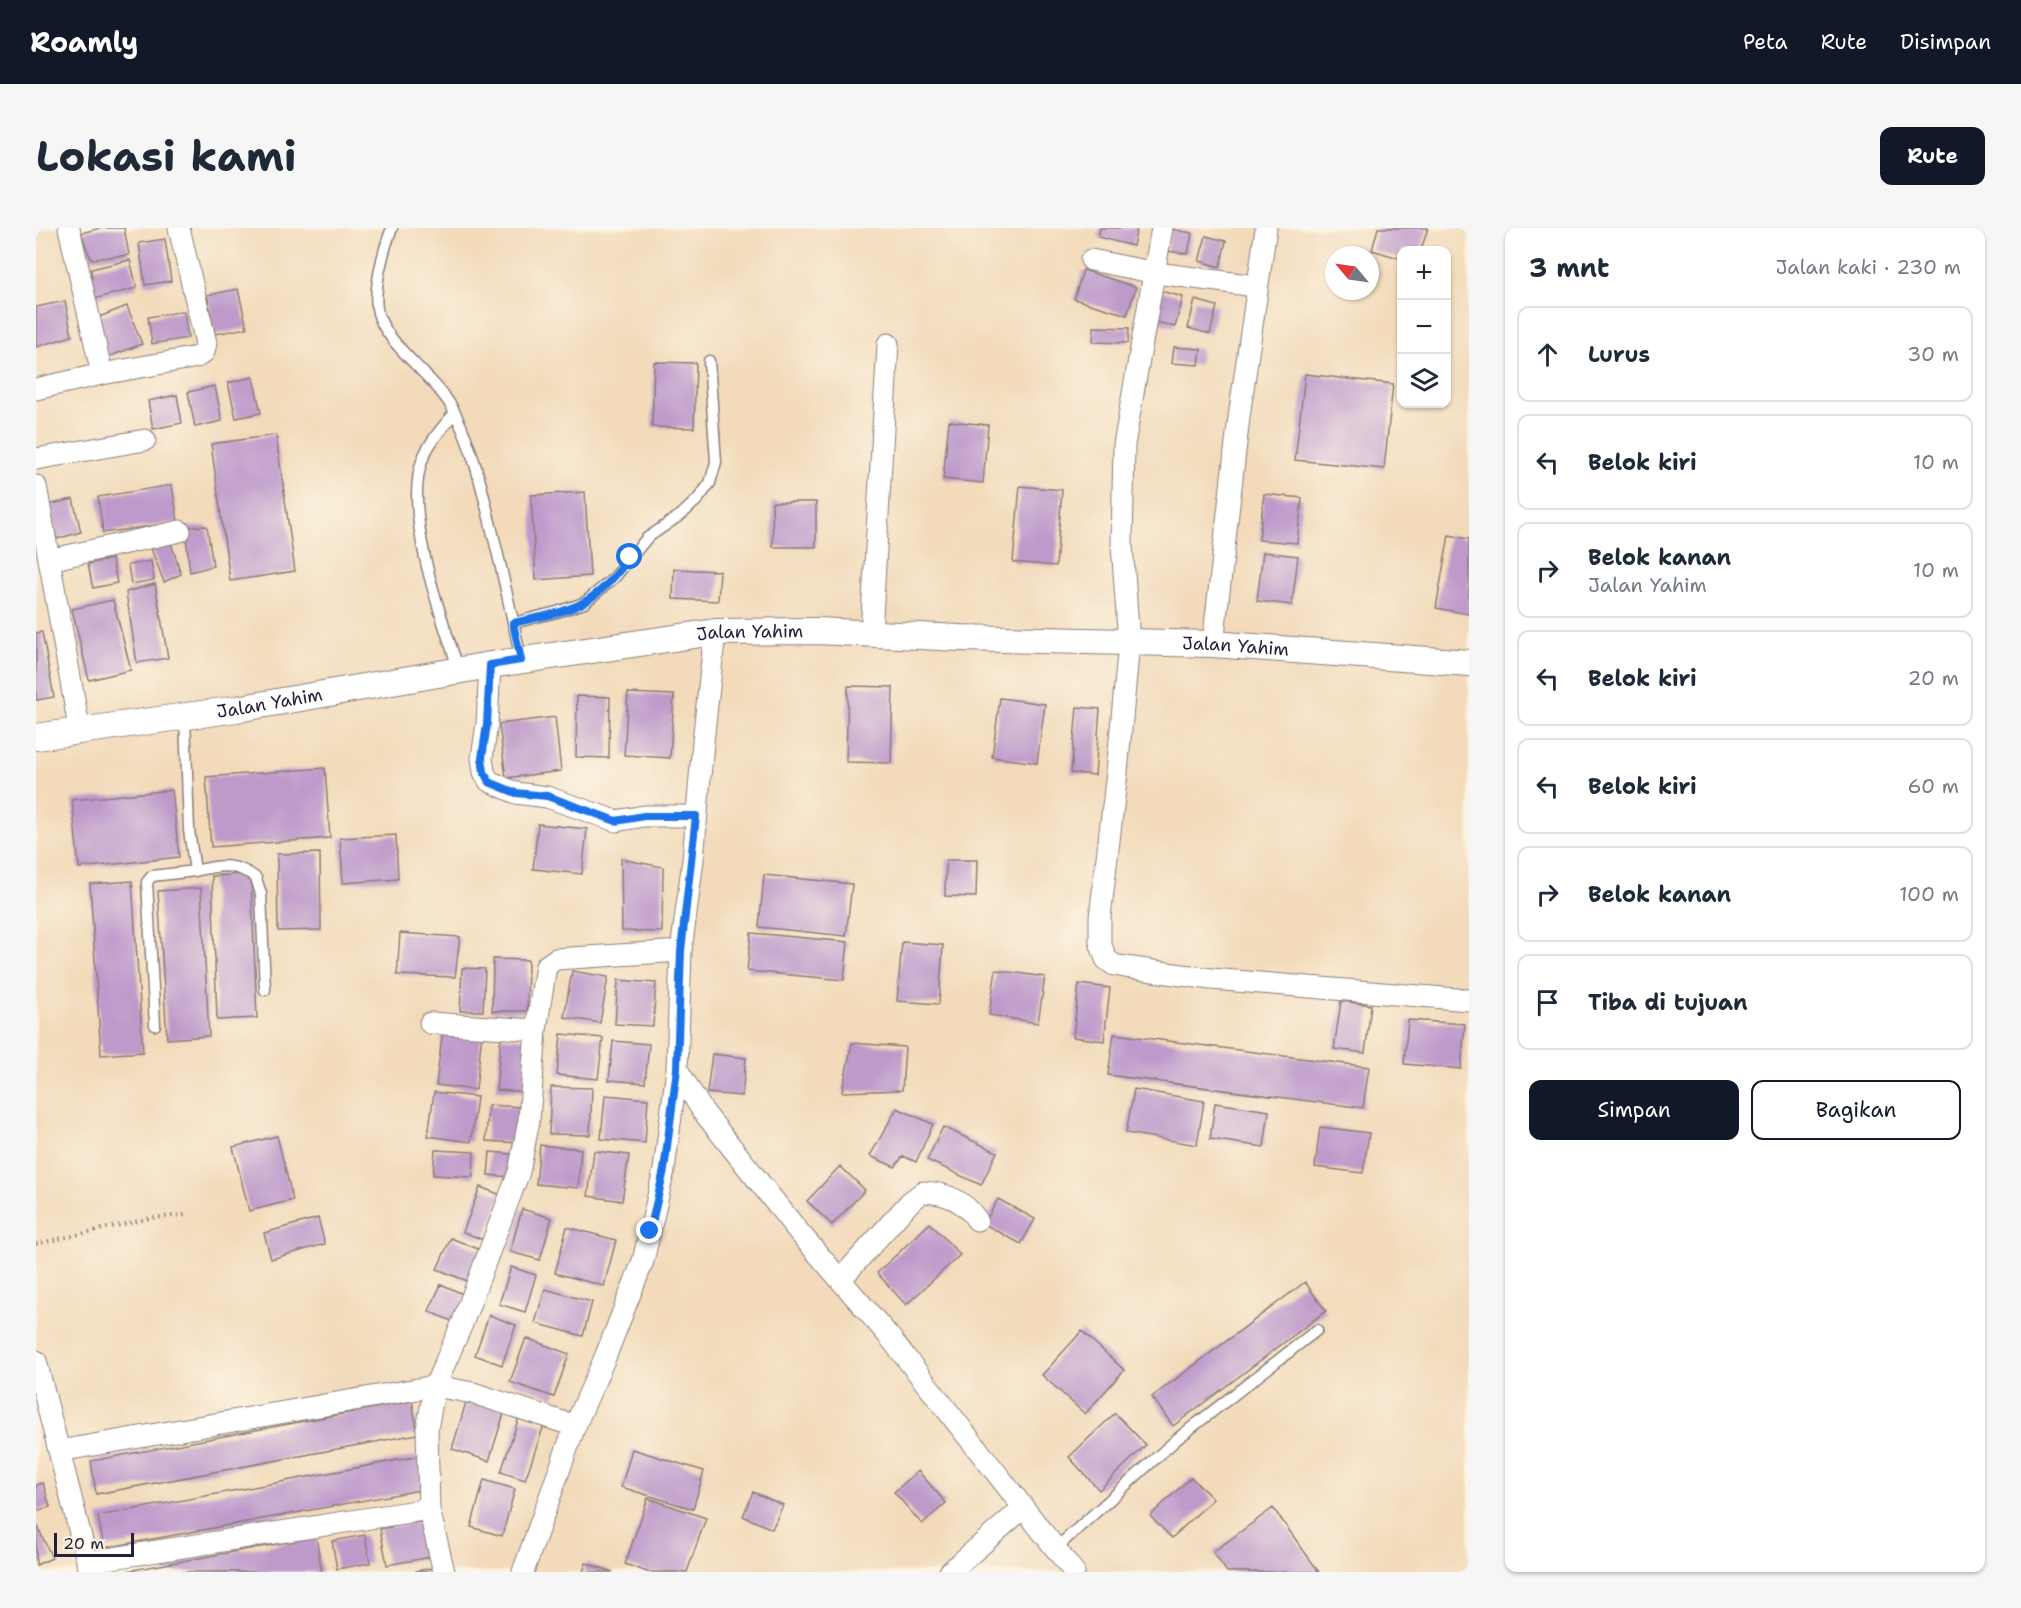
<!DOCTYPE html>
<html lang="id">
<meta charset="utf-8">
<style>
body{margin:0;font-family:"Shantell Sans",sans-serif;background:#f6f6f7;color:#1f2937}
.controls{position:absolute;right:18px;top:18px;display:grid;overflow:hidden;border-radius:12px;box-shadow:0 2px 4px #0004}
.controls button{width:54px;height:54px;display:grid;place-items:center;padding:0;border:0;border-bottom:2px solid #e0e1e3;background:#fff;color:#1f2937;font:30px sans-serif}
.compass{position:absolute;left:1289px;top:18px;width:54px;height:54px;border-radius:50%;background:#fff;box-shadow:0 2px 4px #0004;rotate:299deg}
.scale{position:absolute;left:18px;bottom:15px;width:80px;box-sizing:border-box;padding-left:6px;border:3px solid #22223b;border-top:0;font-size:16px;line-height:21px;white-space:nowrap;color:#22223b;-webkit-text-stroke:4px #fcf5e5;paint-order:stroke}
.stop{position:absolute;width:18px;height:18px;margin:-14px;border:4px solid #1a73e8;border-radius:50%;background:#fff}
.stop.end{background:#1a73e8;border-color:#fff;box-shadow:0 2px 6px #0008}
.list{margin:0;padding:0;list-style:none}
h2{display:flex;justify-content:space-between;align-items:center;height:78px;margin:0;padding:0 24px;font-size:26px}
h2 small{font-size:20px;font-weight:400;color:#747a83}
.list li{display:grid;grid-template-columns:39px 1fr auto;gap:18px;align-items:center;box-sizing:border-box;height:96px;margin:0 12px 12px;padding:0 12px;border:2px solid #e0e1e3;border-radius:12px}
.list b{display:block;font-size:22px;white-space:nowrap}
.list p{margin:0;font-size:20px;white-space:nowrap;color:#747a83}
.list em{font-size:20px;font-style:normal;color:#747a83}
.actions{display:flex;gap:12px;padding:18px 24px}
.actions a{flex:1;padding:14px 0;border:2px solid #111827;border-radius:12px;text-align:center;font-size:21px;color:#111827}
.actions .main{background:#111827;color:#fff}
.icon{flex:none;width:33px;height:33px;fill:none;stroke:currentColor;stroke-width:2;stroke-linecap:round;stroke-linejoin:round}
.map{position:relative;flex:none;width:1433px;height:1344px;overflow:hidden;border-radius:12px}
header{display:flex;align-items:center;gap:36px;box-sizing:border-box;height:84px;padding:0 30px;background:#111827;color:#fff}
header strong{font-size:28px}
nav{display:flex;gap:33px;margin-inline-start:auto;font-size:21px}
.intro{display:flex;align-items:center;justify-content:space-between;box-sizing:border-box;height:144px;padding:0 36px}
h1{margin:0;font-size:42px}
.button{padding:15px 27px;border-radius:12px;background:#111827;color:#fff;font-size:21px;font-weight:700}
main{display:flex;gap:36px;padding:0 36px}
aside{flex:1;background:#fff;border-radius:12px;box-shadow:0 2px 4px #0004}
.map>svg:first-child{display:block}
.building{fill:#be9acb}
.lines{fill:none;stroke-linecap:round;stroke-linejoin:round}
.service-casing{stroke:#8a7e7a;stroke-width:13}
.minor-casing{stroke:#8a7e7a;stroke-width:23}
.tertiary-casing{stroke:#8a7e7a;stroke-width:28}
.path{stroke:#8a7e7a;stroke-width:4;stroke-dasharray:1.5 4.5;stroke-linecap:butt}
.service{stroke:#fff;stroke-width:10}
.minor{stroke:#fff;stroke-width:21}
.tertiary{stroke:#fff;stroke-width:26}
.route{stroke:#1a73e8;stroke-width:8}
.labels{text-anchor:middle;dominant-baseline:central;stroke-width:5;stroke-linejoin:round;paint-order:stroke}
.street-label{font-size:18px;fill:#22223b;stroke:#fcf5e5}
</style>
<header>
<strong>Roamly</strong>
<nav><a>Peta</a><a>Rute</a><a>Disimpan</a></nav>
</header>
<div class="intro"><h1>Lokasi kami</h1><a class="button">Rute</a></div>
<main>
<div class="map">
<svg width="1433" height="1344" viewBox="0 0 1433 1344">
<rect width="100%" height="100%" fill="#fcf5e5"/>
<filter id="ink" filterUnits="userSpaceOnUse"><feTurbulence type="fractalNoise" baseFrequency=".0167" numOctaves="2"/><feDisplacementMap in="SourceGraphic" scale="12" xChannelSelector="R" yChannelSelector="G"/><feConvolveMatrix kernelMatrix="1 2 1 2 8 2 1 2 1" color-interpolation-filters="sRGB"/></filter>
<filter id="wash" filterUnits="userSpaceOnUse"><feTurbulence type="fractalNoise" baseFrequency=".008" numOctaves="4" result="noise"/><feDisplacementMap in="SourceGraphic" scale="24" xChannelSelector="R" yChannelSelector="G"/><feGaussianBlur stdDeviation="1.35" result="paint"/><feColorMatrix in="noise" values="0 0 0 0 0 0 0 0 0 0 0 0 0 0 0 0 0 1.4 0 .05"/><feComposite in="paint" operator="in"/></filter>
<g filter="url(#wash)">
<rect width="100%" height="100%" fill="#f2daba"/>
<g id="blocks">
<path class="building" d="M65,0H88L93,27L55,31L45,5Z
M1064,0H1101L1097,18L1062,9Z
M1342,0H1392L1385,22H1366V31L1336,22Z
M1135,1L1156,5L1152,26L1131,23Z
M1170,8L1190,13L1184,39L1163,33Z
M129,11L135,53L109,57L103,15Z
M94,32L101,60L57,71L55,41Z
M1047,42L1100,59L1091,87L1038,71Z
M202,61L211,100L179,106L171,67Z
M1125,63L1147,69L1139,99L1117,93Z
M1159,72L1181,78L1174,106L1152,100Z
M29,73L36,108L0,119V79Z
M91,78L106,116L72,129L58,91Z
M148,83L152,110L116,116L112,89Z
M1058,99L1093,100L1092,115L1057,114Z
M1138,119L1165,121L1163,137L1136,135Z
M618,134L660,135L658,200L616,199Z
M1269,146L1357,156L1348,241L1259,232Z
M217,149L225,185L200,190L192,155Z
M179,158L186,193L159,199L152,164Z
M141,167L146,195L117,201L112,173Z
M913,193L952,197L947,255L907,251Z
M240,207L259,343L194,353L175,216Z
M136,257L142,294L67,305L62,269Z
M984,258L1026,262L1020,338L977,334Z
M549,264L554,348L500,352L495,267Z
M1228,266L1266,270L1261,315L1223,312Z
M37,271L45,304L21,311L12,277Z
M736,274H780V319H737Z
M171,298L177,338L154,344L149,299Z
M1413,307L1433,311V386L1400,380Z
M135,315L145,346L128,354L114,318Z
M1227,324L1262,328L1256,377L1221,373Z
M76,331L81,355L57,360L52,336Z
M115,333L118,352L95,356L92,337Z
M638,341L684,343L682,373L637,371Z
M119,356L132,430L101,435L90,364Z
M77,372L95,442L53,452L36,381Z
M6,404L18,469L0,472V405Z
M812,458L857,459L855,535L810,534Z
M592,465L638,467L634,530L588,527Z
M541,468L574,469L573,530L540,529Z
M964,470L1009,476L1001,535L956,529Z
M1041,479L1064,481L1059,547L1035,545Z
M519,489L525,543L470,550L463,496Z
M289,540L294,610L175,619L170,549Z
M136,562L143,629L43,640L36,572Z
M502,596L551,601L546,646L497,641Z
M360,607L362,651L307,655L304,610Z
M284,625L285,702L242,703L241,626Z
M585,631L627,639L626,704L586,703Z
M910,632H941L940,669L909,668Z
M215,646L221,790L181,792L176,648Z
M728,647L816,656L810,708L723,699Z
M96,653L107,824L65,827L54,656Z
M165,660L173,808L131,811L122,663Z
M364,705L424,709L419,749L361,747Z
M715,705L812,714L808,752L711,743Z
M866,714L907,717L903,776L861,773Z
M457,731L492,732L491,783H456Z
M426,740L449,741L447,783H424Z
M960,742L1009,749L1002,795L953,787Z
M536,743L572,749L564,795L528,789Z
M582,752L620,755L617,798L579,796Z
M1043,756L1074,760L1068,813L1037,809Z
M1305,773L1335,777L1329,825L1298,821Z
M1372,792L1429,796L1425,841L1368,836Z
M407,801L446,805L440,862L400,857Z
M525,806L567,810L562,851L521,847Z
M1078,806L1333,839L1327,880L1072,847Z
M465,809L497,812L492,864L460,862Z
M577,813L613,816L609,855L573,852Z
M816,815L869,819L866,862L806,864Z
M676,826L710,830L706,868L671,865Z
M515,859L556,860L554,907L513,906Z
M1098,861L1168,873L1161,917L1090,905Z
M398,864L441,869L435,914L392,908Z
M569,867L612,871L609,915L565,911Z
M1179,875L1233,883L1228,919L1174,911Z
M452,877L486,879L484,915L450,913Z
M861,880L897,896L880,934L867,928L859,939L834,928Z
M907,899L961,924L945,957L891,932Z
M1284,899L1333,905L1327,945L1279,939Z
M241,908L257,972L213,983L197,919Z
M504,917L545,921L542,960L500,956Z
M399,922L438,924L437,949L397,947Z
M558,923L593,927L586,973L552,968Z
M454,924L475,926L473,949L452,947Z
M804,938L829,962L796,997L771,973Z
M444,959L465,967L448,1012L427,1004Z
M962,971L999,991L985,1016L948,996Z
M486,981L516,990L504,1032L474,1024Z
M282,990L289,1016L235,1031L228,1005Z
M894,995L924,1027L870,1077L841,1045Z
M531,999L580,1012L568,1058L519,1045Z
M415,1010L447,1023L434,1054L401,1041Z
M475,1039L500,1047L489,1084L463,1076Z
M1269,1054L1290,1083L1137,1198L1116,1169Z
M405,1056L431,1068L420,1095L393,1083Z
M509,1061L556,1074L547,1108L499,1095Z
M453,1087L480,1097L466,1137L439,1127Z
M1046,1103L1088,1142L1049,1186L1006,1147Z
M490,1110L533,1126L518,1169L474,1154Z
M431,1171L469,1182L453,1233L416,1221Z
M376,1173L382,1206L60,1266L55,1233Z
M1079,1185L1110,1217L1063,1262L1033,1229Z
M483,1189L508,1197L489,1252L465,1244Z
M596,1221L668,1243L657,1281L585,1259Z
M384,1228L390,1261L68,1320L62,1288Z
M882,1243L910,1275L886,1296L858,1264Z
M1155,1249L1177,1271L1136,1310L1114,1288Z
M448,1252L479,1261L466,1308L435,1299Z
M7,1255L14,1279L0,1283V1257Z
M717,1264L747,1277L736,1301L707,1288Z
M612,1270L670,1290L651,1344H611L589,1336Z
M1237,1280L1283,1344H1191L1177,1324Z
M394,1292L401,1328L351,1337L344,1301Z
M0,1295L16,1330L0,1337Z
M329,1307L334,1335L301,1341L296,1313Z
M280,1309L286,1344H91V1343Z
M550,1335L577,1344H547Z
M402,1339L403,1344H380V1343Z"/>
</g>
</g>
<g filter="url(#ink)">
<use href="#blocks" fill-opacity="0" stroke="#8a7e7a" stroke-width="1.5"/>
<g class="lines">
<g class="service-casing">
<path id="service" d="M356,0C348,20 336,64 342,85C351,119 402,150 419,185C437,221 446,260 455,298C466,343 476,387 485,432
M419,185C407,198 394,213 387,230C366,283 405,389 423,442
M477,395L521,384L548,375L578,350L611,310L646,286L662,271L674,255L680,234L673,133
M149,489L153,602L159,643C182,637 200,634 220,650L225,666L229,762
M119,797L111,654L116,648L159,643
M1019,1321L1141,1211L1281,1102"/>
</g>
<g class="minor-casing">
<path id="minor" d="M33,0L66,146
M1126,0L1088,217L1086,316L1093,415L1081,544L1064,689V714L1070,731L1078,737L1089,739L1175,751L1433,772
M1055,32L1120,45L1220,58
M0,161L66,146L161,129L168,124L170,115L143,0
M0,231L109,212
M0,258L44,505
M13,332L144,303
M835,406L852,116
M1177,416L1203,189L1230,0
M454,437L451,496L446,530L448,544L453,553L480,565L511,569L580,593L608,588H660
M394,795L500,802
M641,841L666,882L762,1003L852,1107L1038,1344
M804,1052L874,974L887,964C910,965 928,972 941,992
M0,1133L54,1344
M23,1223L399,1158L437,1165L539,1198
M51,1334L393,1281
M408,1344L393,1281L391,1201L399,1158L426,1096L483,944L493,892L500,802L510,738L520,731L645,723
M487,1344L539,1198L570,1127L607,1033L628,942L641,841L645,723L657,632L667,514L679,404
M914,1344L986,1281"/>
</g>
<g class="tertiary-casing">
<g id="tertiary">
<path id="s1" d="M0,509L201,481L454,437L679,404L781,403L924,410L1177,416L1433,435"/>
</g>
</g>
<path class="path" d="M0,1016L115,990L149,987"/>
<use href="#service" class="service"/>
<use href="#minor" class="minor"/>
<use href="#tertiary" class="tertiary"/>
</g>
</g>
<g class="lines" filter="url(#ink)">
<path class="route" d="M594,329C581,346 568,362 550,373C531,385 499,390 477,395L485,432L454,437L451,496L446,530L448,544L453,554L480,565L511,568L580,593L608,588H660L645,723L641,841L628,942L614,1003"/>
</g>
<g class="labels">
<g class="street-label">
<text stroke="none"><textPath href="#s1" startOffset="722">Jalan Yahim</textPath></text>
<text stroke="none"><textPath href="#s1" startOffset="1208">Jalan Yahim</textPath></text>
<text stroke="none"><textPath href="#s1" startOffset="236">Jalan Yahim</textPath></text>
</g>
</g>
</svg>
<div class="controls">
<button>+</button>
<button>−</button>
<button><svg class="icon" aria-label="layers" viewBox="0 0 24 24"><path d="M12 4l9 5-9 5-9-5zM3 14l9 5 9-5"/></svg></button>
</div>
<svg class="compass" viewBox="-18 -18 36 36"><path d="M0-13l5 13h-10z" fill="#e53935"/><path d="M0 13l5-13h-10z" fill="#747a83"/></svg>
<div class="scale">20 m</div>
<div class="stop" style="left:594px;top:329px"></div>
<div class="stop end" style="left:614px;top:1003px"></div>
</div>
<aside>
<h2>3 mnt<small>Jalan kaki · 230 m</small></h2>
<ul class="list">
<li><svg class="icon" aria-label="ahead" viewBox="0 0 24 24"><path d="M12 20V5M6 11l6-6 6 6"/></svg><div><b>Lurus</b></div><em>30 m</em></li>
<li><svg class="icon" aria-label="left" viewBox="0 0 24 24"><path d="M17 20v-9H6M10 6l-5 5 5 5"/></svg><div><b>Belok kiri</b></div><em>10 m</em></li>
<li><svg class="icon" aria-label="right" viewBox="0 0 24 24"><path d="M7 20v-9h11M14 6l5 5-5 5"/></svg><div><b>Belok kanan</b><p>Jalan Yahim</p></div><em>10 m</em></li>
<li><svg class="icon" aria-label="left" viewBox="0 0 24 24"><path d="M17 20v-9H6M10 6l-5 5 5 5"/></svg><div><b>Belok kiri</b></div><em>20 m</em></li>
<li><svg class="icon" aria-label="left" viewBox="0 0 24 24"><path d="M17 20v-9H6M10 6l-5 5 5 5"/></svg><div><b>Belok kiri</b></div><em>60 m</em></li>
<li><svg class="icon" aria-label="right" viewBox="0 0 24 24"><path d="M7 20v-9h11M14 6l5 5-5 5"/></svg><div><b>Belok kanan</b></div><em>100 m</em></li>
<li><svg class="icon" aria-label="arrive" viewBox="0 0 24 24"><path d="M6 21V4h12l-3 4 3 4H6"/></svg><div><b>Tiba di tujuan</b></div></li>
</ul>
<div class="actions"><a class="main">Simpan</a><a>Bagikan</a></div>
</aside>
</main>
